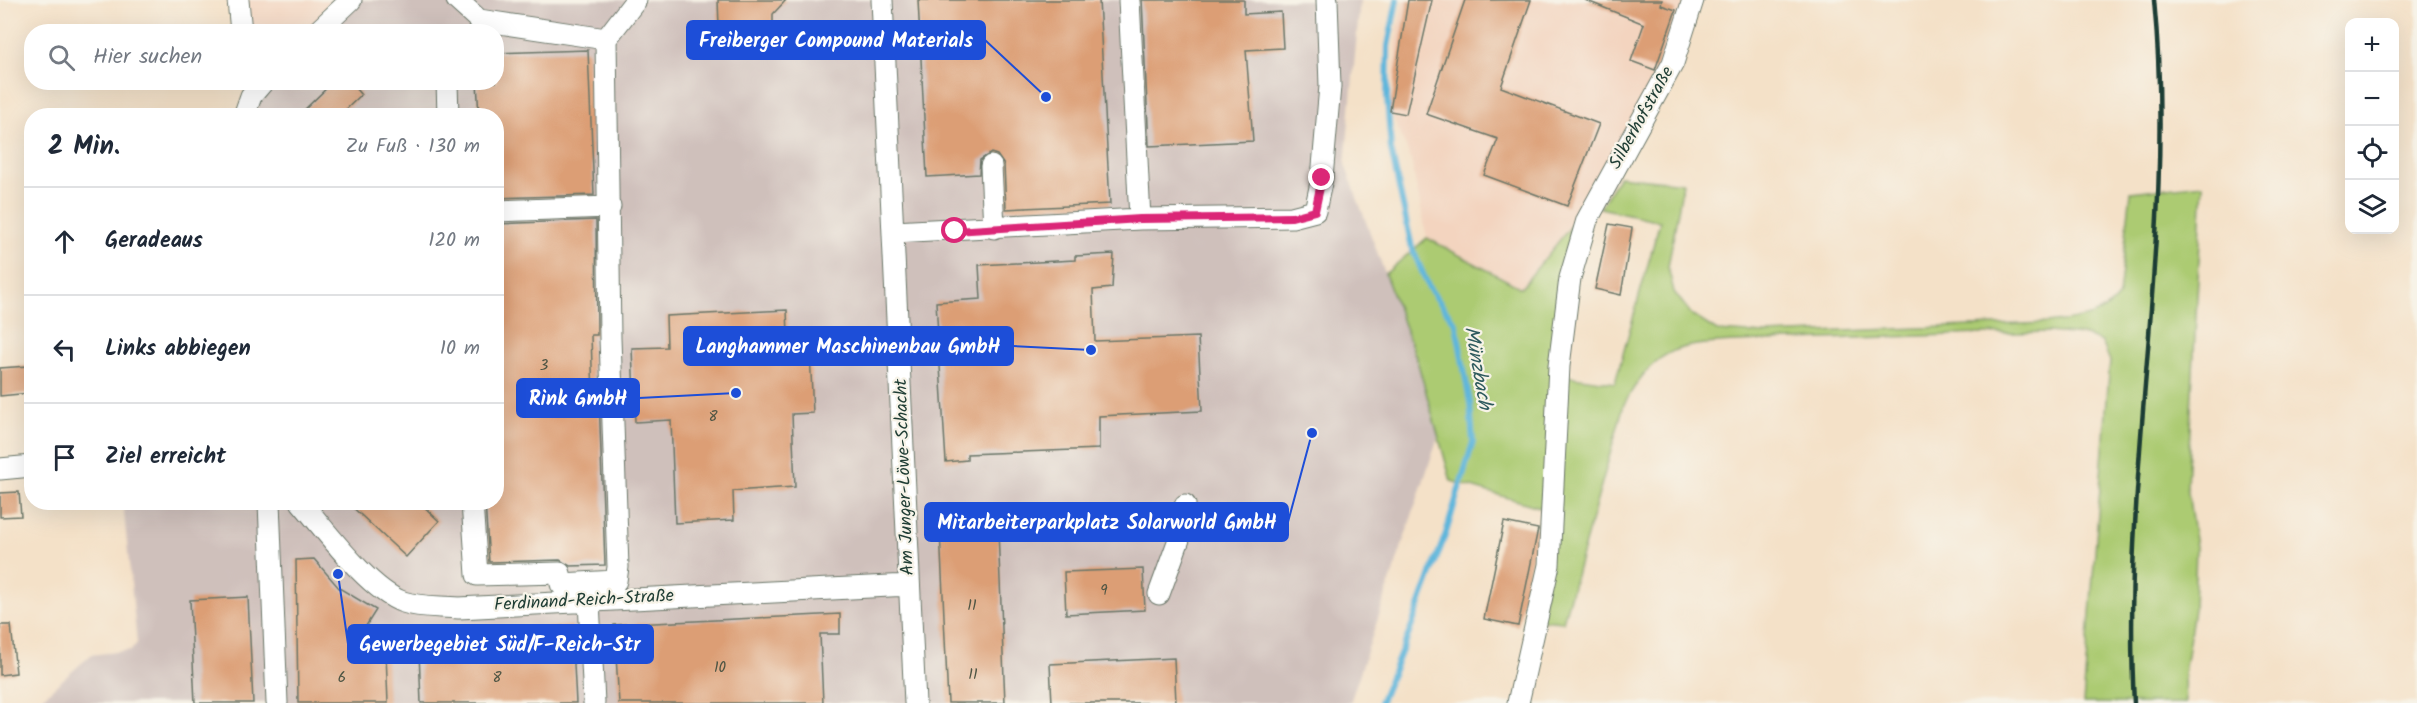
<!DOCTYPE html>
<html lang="de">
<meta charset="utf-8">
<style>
body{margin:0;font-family:Kalam,sans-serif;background:#f2f2f3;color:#1f2937}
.controls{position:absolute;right:18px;top:18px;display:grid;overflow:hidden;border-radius:12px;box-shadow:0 6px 24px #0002}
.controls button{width:54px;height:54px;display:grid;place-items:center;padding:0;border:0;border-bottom:2px solid #e0e1e3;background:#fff;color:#1f2937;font:30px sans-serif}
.stop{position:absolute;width:18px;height:18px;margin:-14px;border:4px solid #db2777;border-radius:50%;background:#fff}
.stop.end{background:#db2777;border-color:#fff;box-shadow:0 2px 6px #0008}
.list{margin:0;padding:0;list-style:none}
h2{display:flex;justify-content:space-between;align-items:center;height:78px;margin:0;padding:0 24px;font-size:26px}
h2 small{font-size:20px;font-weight:400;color:#747a83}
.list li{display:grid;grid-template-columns:39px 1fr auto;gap:18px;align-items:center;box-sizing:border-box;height:108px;padding:0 24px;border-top:2px solid #e0e1e3}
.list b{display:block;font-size:22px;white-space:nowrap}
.list em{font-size:20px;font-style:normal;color:#747a83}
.icon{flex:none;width:33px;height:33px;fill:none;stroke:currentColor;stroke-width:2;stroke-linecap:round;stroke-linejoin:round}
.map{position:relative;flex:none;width:2417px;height:703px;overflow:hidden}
.search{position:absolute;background:#fff;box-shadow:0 6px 24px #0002;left:24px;top:24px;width:480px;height:66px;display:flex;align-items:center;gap:15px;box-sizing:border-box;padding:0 21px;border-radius:24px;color:#747a83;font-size:22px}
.panel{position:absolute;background:#fff;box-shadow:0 6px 24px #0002;left:24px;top:108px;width:480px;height:402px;border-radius:24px}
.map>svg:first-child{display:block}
.built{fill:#f3d4bf}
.industrial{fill:#cfc0bb}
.green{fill:#accb72;stroke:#668453;stroke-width:1.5}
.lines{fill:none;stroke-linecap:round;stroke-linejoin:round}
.stream{stroke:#5eb6db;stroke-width:6}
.building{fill:#dc9e74}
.minor-casing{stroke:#6a7668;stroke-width:23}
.minor{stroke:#fff;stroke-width:21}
.rail{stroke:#1f3d34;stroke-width:4.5}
.route{stroke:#db2777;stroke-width:8}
.labels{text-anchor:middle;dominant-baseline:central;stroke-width:4.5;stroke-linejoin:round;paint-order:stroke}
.number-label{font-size:15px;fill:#4e5544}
.street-label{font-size:18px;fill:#1f3d34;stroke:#f7f3e8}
.water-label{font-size:20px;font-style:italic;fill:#2f5b5e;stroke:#f7f3e8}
.leader{fill:none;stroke:#1d4ed8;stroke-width:2}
.callout-dot{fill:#1d4ed8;stroke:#f7f3e8;stroke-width:2}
.callout{fill:#1d4ed8;stroke:#1d4ed8;stroke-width:2}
.callout-label{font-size:20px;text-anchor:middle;font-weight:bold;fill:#fff}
</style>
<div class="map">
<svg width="2417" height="703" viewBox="0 0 2417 703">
<rect width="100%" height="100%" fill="#f7f3e8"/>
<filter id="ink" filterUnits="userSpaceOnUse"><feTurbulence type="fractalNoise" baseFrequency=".0167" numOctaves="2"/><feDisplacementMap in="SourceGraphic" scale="12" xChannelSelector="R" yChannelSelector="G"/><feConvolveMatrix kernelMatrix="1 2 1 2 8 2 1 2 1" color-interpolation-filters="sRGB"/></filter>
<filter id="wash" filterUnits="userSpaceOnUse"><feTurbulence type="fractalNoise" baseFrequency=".008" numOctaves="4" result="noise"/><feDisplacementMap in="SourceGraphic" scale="24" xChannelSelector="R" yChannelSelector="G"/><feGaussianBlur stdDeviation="1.35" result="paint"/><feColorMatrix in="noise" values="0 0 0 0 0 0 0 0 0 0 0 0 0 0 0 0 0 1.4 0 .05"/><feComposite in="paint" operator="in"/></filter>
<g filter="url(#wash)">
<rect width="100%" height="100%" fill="#f4e1c8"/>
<path class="built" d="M247,0H351L317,32L250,31Z
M1404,0H1693L1593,209L1583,203L1571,226L1521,288L1427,238L1410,156L1390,111L1398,27Z"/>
<path class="industrial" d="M348,0H1360L1345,165L1417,360L1438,437L1350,703H36L91,655L131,650L137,643L123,503L496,502V116L249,115L267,83L496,82V32L316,31Z"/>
<path class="green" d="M1619,176L1683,183L1668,267L1674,292L1692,315L1717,331L1766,334L2048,323C2076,319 2101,319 2119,296L2131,192L2203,184L2187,485L2196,547L2194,609L2184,674L2185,703H2083L2110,361L2102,342L2083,335L2048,332L1733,342C1673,345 1655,350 1624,404L1563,622L1542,620L1566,376L1615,383L1660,221L1600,208Z
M1571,226L1549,510L1451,481L1417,360L1385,274L1427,238L1521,288Z"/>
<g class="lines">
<path class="stream" d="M1380,703L1408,636L1446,533L1473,442L1470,403L1456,324L1429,288L1412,248L1391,150L1387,97L1388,46L1397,0"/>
</g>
<g id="blocks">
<path class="building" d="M718,0H786L773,14V25L719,26Z
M918,0H1099L1110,204L1006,209L1004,165L997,155L991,153L980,160L979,174L927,177Z
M1142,0H1244V14L1281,12L1283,48L1246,50L1253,141L1149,146Z
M1408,0H1432L1406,114L1390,111Z
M1465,0H1531L1501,87L1599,124L1567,206L1484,175L1498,139L1426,114Z
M1585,0H1662L1661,5L1676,10L1655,70L1631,61L1644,24Z
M588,50L594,195L496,198V116H479L477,82H496V53Z
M333,82H350L361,95L339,116H298Z
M596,220L597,335H591L593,398H599L605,565L570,566L560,560L489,562L485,502H496V224Z
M1609,224L1632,228L1621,295L1595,289Z
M1114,254L1112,288L1093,290L1095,341L1198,337L1202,411L1099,416V449L967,454V460L946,462L936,302L981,299L979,265L1075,260V256Z
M787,310L788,334L809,333L813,413L792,414L795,487L733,491L734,520L675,523L671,420L635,422L632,348L667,347L666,316Z
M28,366L30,393L0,396V368Z
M19,492L21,516L0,517V493Z
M347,502H419L439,521L406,557Z
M997,506L1005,703H948L939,509Z
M1504,522L1538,529L1518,626L1484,619Z
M314,559L339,588L376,610L359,637L572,626L576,703H421L419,652L386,654L388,703H298L296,560Z
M1143,569L1145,610L1066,614L1064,572Z
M248,597L253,703H195L190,600Z
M840,614V634H820L823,703H619L614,625Z
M0,625H11L16,673L0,675Z
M1174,658L1176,703H1052L1050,664Z"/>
</g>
</g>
<g filter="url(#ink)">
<use href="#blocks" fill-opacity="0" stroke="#6a7668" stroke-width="1.5"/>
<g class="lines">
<g class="minor-casing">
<path id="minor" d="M238,0L241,32
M457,0L479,20L606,39L610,338L618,567L616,581L561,584L560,573L477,575L472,502
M882,0L915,703
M1129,0L1140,219
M317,32L351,0
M606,39L636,0
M447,82L448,116
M244,116L251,96L263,82
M991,166L994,228
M496,211L610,207
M894,232L1140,219L1292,217L1315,211L1322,178L1330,86L1327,0
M0,469L32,466
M269,502L277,703
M301,502C326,531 369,590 403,602C421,608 441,606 459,608L909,585
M1159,594L1182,531L1181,515L1185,505
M589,601L594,703
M1518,703L1549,565L1559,366L1570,278L1587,220L1673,63L1693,0"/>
</g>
<use href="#minor" class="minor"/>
<path class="rail" d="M2134,703C2121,469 2177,234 2154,0"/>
</g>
</g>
<g class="lines" filter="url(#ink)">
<path class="route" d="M955,231L1140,219L1292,217L1315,211L1322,178"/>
</g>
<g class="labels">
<g class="number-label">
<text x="544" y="366">3</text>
<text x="713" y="417">8</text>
<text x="1104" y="591">9</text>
<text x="972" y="606">11</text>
<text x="720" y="668">10</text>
<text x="973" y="675">11</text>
<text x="342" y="678">6</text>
<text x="497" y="678">8</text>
</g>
<g class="street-label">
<text transform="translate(1642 118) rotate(-61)">Silberhofstraße</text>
<text transform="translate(905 477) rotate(-92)">Am Junger-Löwe-Schacht</text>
<text transform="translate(584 601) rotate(-3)">Ferdinand-Reich-Straße</text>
</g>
<g class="water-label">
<text transform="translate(1477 368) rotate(80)">Münzbach</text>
</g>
</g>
<path class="leader" d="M1046 97L985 40M1091 350L1013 346M736 393L639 398M1312 433L1288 522M338 574L348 644"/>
<g class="callout-dot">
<circle cx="1046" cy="97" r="6"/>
<circle cx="1091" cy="350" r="6"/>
<circle cx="736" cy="393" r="6"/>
<circle cx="1312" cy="433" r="6"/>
<circle cx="338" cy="574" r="6"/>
</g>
<g class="callout">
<rect x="687" y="21" width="298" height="38" rx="6"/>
<rect x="684" y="327" width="329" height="38" rx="6"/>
<rect x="517" y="379" width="122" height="38" rx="6"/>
<rect x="925" y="503" width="363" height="38" rx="6"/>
<rect x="348" y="625" width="305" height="38" rx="6"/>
</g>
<g class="callout-label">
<text x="836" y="47">Freiberger Compound Materials</text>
<text x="848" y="353">Langhammer Maschinenbau GmbH</text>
<text x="578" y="405">Rink GmbH</text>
<text x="1107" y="529">Mitarbeiterparkplatz Solarworld GmbH</text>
<text x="500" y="651">Gewerbegebiet Süd/F-Reich-Str</text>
</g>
</svg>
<div class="controls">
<button>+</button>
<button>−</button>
<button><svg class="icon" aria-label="locate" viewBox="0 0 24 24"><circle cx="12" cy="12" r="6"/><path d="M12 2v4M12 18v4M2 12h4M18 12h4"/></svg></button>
<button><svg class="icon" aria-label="layers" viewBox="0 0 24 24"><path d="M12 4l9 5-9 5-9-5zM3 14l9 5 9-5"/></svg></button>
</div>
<div class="stop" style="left:955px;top:231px"></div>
<div class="stop end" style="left:1322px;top:178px"></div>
<div class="search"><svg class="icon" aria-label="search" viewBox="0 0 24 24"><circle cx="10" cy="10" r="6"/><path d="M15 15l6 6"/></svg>Hier suchen</div>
<section class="panel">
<h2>2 Min.<small>Zu Fuß · 130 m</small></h2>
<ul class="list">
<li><svg class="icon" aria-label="ahead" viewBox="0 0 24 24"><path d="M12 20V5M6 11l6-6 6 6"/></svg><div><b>Geradeaus</b></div><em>120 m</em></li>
<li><svg class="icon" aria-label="left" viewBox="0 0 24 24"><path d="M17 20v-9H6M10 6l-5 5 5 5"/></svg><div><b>Links abbiegen</b></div><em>10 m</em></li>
<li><svg class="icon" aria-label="arrive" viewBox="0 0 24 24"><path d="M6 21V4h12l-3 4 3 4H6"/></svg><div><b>Ziel erreicht</b></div></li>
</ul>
</section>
</div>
